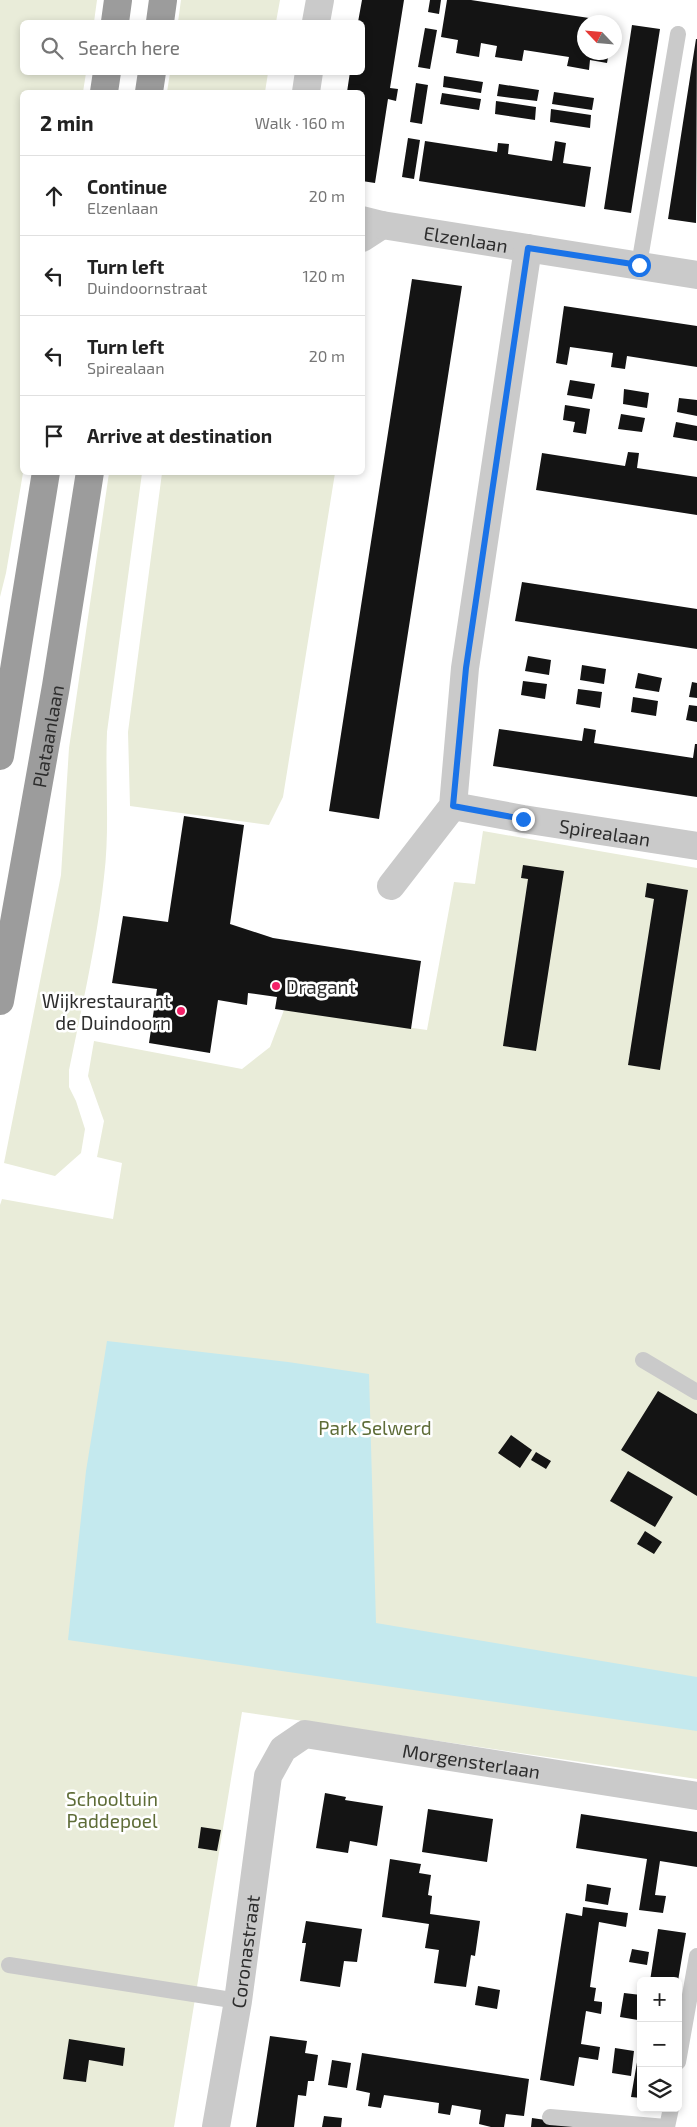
<!DOCTYPE html>
<meta charset="utf-8">
<style>
body{margin:0;font-family:"Exo 2",sans-serif;background:#f6f6f6;color:#222}
.controls{position:absolute;right:15px;bottom:15px;display:grid;overflow:hidden;border-radius:8px;box-shadow:0 2px 8px #0003}
.controls button{width:45px;height:45px;display:grid;place-items:center;padding:0;border:0;border-bottom:1px solid #e0e0e0;background:#fff;color:#222;font:25px sans-serif}
.compass{position:absolute;left:577px;top:15px;width:45px;height:45px;border-radius:50%;background:#fff;box-shadow:0 2px 8px #0003;rotate:296deg}
.stop{position:absolute;width:15px;height:15px;margin:-11px;border:4px solid #1a73e8;border-radius:50%;background:#fff}
.stop.end{background:#1a73e8;border-color:#fff;box-shadow:0 1px 5px #0008}
.list{margin:0;padding:0;list-style:none}
h2{display:flex;justify-content:space-between;align-items:center;height:65px;margin:0;padding:0 20px;font-size:21px}
h2 small{font-size:16px;font-weight:400;color:#767676}
.list li{display:grid;grid-template-columns:32px 1fr auto;gap:15px;align-items:center;box-sizing:border-box;height:80px;padding:0 20px;border-top:1px solid #e0e0e0}
.list b{display:block;font-size:19px;white-space:nowrap}
.list p{margin:0;font-size:16px;white-space:nowrap;color:#767676}
.list em{font-size:16px;font-style:normal;color:#767676}
.icon{flex:none;width:28px;height:28px;fill:none;stroke:currentColor;stroke-width:2;stroke-linecap:round;stroke-linejoin:round}
.map{position:relative;flex:none;width:697px;height:2127px;overflow:hidden}
.search{position:absolute;background:#fff;box-shadow:0 2px 8px #0003;left:20px;top:20px;width:345px;height:55px;display:flex;align-items:center;gap:12px;box-sizing:border-box;padding:0 18px;border-radius:8px;color:#767676;font-size:19px}
.panel{position:absolute;background:#fff;box-shadow:0 2px 8px #0003;left:20px;top:90px;width:345px;height:385px;border-radius:8px}
.map>svg:first-child{display:block}
.green{fill:#e9ecd9}
.water{fill:#c4e9ee}
.building{fill:#141414}
.lines{fill:none;stroke-linecap:round;stroke-linejoin:round}
.service{stroke:#cacaca;stroke-width:16}
.minor{stroke:#cacaca;stroke-width:28}
.trunk{stroke:#9c9c9c;stroke-width:28}
.route{stroke:#1a73e8;stroke-width:6}
.poi-dot{fill:#f32168;stroke:#fff;stroke-width:2}
.labels{text-anchor:middle;dominant-baseline:central;stroke-width:5;stroke-linejoin:round;paint-order:stroke}
.street-label{font-size:19px;fill:#2d2d2d;stroke:#fff}
.poi-label{font-size:19px;fill:#2d2d2d;stroke:#fff;text-anchor:start}
.park-label{font-size:19px;fill:#5e6c37;stroke:#fff}
</style>
<div class="map">
<svg width="697" height="2127" viewBox="0 0 697 2127">
<rect width="100%" height="100%" fill="#fff"/>
<path class="green" d="M0,0H97L94,22H22V72L86,73L83,92H22L23,473L6,573L0,597Z
M181,0H280L276,22H178Z
M170,73V72L268,73L265,92H167Z
M109,473H142L107,732C105,780 110,829 104,877C97,942 82,1006 69,1070V1087L76,1101L85,1129L81,1153L55,1176L4,1163L61,875L69,748Z
M162,473H335L283,797L269,825L130,806L128,732Z
M483,831L697,868V1779L242,1712L174,2127H0V1205L2,1199L113,1219L122,1163L97,1157L104,1121L88,1076L94,1041L242,1069L270,1047L284,1010L427,1030L454,882L475,884Z"/>
<path class="water" d="M107,1341L288,1362L369,1374L376,1623L697,1677V1731L68,1640L86,1471Z"/>
<path class="building" d="M362,0H404L390,88L398,89L396,101L388,99L375,183L362,181V92H347L350,72H362V22H358Z
M430,0H441L439,14L428,12Z
M447,0H471L609,21L584,22V52H609L607,63L590,60L589,70L567,66L569,57L524,50L522,61L495,57L497,46L481,43L479,57L456,53L458,40L441,37Z
M632,25L660,29L631,213L604,209Z
M425,28L437,30L430,69L418,67Z
M696,39H697L696,223L668,219Z
M444,76L483,82L481,93L443,87Z
M416,83L428,85L422,124L410,122Z
M499,84L539,90L537,101L497,96Z
M554,92L594,98L592,110L552,104Z
M442,93L481,99L479,110L440,104Z
M496,101L536,107L535,120L495,114Z
M551,109L591,115L590,128L550,122Z
M408,138L420,140L414,179L402,177Z
M425,141L497,152L498,143L509,144L508,154L552,161L555,141L566,143L563,163L591,167L585,207L419,181Z
M412,279L462,286L379,819L329,811Z
M564,306L697,326V367L627,356L625,369L611,367L613,353L570,347L567,365L556,363Z
M570,380L595,384L592,399L567,395Z
M624,389L649,393L647,408L623,404Z
M679,398L697,400V416L677,412Z
M565,405L590,409L586,434L573,432L575,422L563,420Z
M621,414L645,418L642,432L618,429Z
M676,422L697,426V441L673,437Z
M628,452L639,453L637,468L697,477V515L536,490L542,453L625,466Z
M522,582L697,609V649L515,621Z
M528,656L551,660L549,675L525,671Z
M582,665L606,669L604,684L580,680Z
M638,673L662,678L659,692L635,688Z
M523,681L547,684L545,699L521,695Z
M692,682L697,683V698L689,697Z
M578,689L602,692L600,708L576,704Z
M633,697L658,701L656,716L631,712Z
M689,705L697,706V722L686,720Z
M584,728L596,730L594,743L693,758L695,744H697V797L493,766L499,729L582,741Z
M184,816L244,825L230,924L273,938L421,961L411,1029L275,1009L277,997L248,993L247,1005L218,1000L210,1053L149,1043L157,989L112,983L123,916L168,922Z
M523,865L564,871L536,1051L503,1046L528,879L521,878Z
M647,883L688,890L660,1070L628,1065L654,899L645,897Z
M658,1391L697,1414V1496L621,1450Z
M511,1435L532,1450L520,1468L498,1453Z
M536,1452L551,1461L546,1469L531,1460Z
M628,1471L673,1497L655,1527L610,1501Z
M645,1531L662,1542L654,1554L637,1544Z
M325,1793L346,1797L345,1800L383,1806L377,1846L350,1841L348,1853L316,1848Z
M428,1809L493,1819L487,1862L422,1852Z
M581,1814L697,1832V1867L660,1861L655,1895L666,1896L663,1913L639,1910L647,1859L576,1848Z
M201,1827L221,1830L217,1851L198,1848Z
M390,1859L421,1864L419,1873L431,1875L428,1895L432,1896L430,1914L480,1921L475,1956L471,1955L466,1987L434,1983L439,1950L425,1948L429,1924L382,1917Z
M587,1884L611,1888L608,1905L585,1901Z
M583,1907L628,1913L626,1927L599,1922L590,1987L596,1988L594,2001L602,2002V2005L601,2014L586,2011L581,2044L600,2047L598,2060L579,2057L574,2086L540,2080L566,1913L582,1916Z
M306,1921L362,1929L357,1962L344,1961L340,1987L300,1981L306,1943H302Z
M658,1929L686,1933L678,1981H650Z
M632,1949L649,1952L647,1965L629,1962Z
M478,1986L500,1990L497,2009L475,2005Z
M624,1993L641,1995L638,2020L620,2017Z
M270,2036L307,2041L305,2053L318,2055L314,2081H308L306,2096L298,2095L294,2127H256Z
M69,2039L125,2048L123,2066L89,2060L86,2082L63,2079Z
M640,2045H641V2098L631,2097Z
M615,2048L634,2051L631,2076L612,2073Z
M362,2053L529,2079L524,2116L506,2114L504,2127H491L479,2124L481,2110L452,2105L450,2115L438,2113L439,2103L384,2095L381,2108L368,2106L370,2093L356,2090Z
M332,2060L351,2063L347,2088L328,2085Z
M324,2116L342,2118L341,2127H322Z
M532,2118L586,2126V2127H531Z"/>
<g class="lines">
<path class="service" d="M639,265L678,34
M643,1360L697,1392
M9,1965L238,2001
M678,2062L697,1956
M550,2117L666,2127
M667,2127L671,2108"/>
<g class="minor">
<path d="M316,22L320,0"/>
<path d="M306,92L309,72"/>
<path d="M362,220L382,225L362,238"/>
<path id="s1" d="M382,225L697,275"/>
<path id="s2" d="M453,806L523,819L697,846"/>
<path d="M391,886L453,806L465,668L528,248"/>
<path id="s3" d="M216,2127L238,2001L268,1776L283,1749L305,1734L697,1796"/>
</g>
<g class="trunk">
<path d="M115,22L118,0"/>
<path d="M160,22L163,0"/>
<path d="M104,92L107,72"/>
<path d="M149,92L152,72"/>
<path d="M0,756L46,472"/>
<path id="s4" d="M0,1001L56,686L90,472"/>
</g>
</g>
<g class="lines">
<path class="route" d="M523,819L453,806L466,668L528,248L639,265"/>
</g>
<g class="poi-dot">
<circle cx="276" cy="986" r="5"/>
<circle cx="181" cy="1011" r="5"/>
</g>
<g class="labels">
<g class="street-label">
<text stroke="none"><textPath href="#s1" startOffset="85">Elzenlaan</textPath></text>
<text stroke="none"><textPath href="#s4" startOffset="269">Plataanlaan</textPath></text>
<text stroke="none"><textPath href="#s2" startOffset="154">Spirealaan</textPath></text>
<text stroke="none"><textPath href="#s3" startOffset="581">Morgensterlaan</textPath></text>
<text stroke="none"><textPath href="#s3" startOffset="178">Coronastraat</textPath></text>
</g>
<g class="poi-label">
<text x="286" y="986">Dragant</text>
<text x="171" y="1000" text-anchor="end">Wijkrestaurant<tspan x="171" dy="22">de Duindoorn</tspan></text>
</g>
<g class="park-label">
<text x="375" y="1427">Park Selwerd</text>
<text x="112" y="1798">Schooltuin<tspan x="112" dy="22">Paddepoel</tspan></text>
</g>
</g>
</svg>
<div class="controls">
<button>+</button>
<button>−</button>
<button><svg class="icon" aria-label="layers" viewBox="0 0 24 24"><path d="M12 4l9 5-9 5-9-5zM3 14l9 5 9-5"/></svg></button>
</div>
<svg class="compass" viewBox="-18 -18 36 36"><path d="M0-13l5 13h-10z" fill="#e53935"/><path d="M0 13l5-13h-10z" fill="#767676"/></svg>
<div class="stop" style="left:639px;top:265px"></div>
<div class="stop end" style="left:523px;top:819px"></div>
<div class="search"><svg class="icon" aria-label="search" viewBox="0 0 24 24"><circle cx="10" cy="10" r="6"/><path d="M15 15l6 6"/></svg>Search here</div>
<section class="panel">
<h2>2 min<small>Walk · 160 m</small></h2>
<ul class="list">
<li><svg class="icon" aria-label="ahead" viewBox="0 0 24 24"><path d="M12 20V5M6 11l6-6 6 6"/></svg><div><b>Continue</b><p>Elzenlaan</p></div><em>20 m</em></li>
<li><svg class="icon" aria-label="left" viewBox="0 0 24 24"><path d="M17 20v-9H6M10 6l-5 5 5 5"/></svg><div><b>Turn left</b><p>Duindoornstraat</p></div><em>120 m</em></li>
<li><svg class="icon" aria-label="left" viewBox="0 0 24 24"><path d="M17 20v-9H6M10 6l-5 5 5 5"/></svg><div><b>Turn left</b><p>Spirealaan</p></div><em>20 m</em></li>
<li><svg class="icon" aria-label="arrive" viewBox="0 0 24 24"><path d="M6 21V4h12l-3 4 3 4H6"/></svg><div><b>Arrive at destination</b></div></li>
</ul>
</section>
</div>
